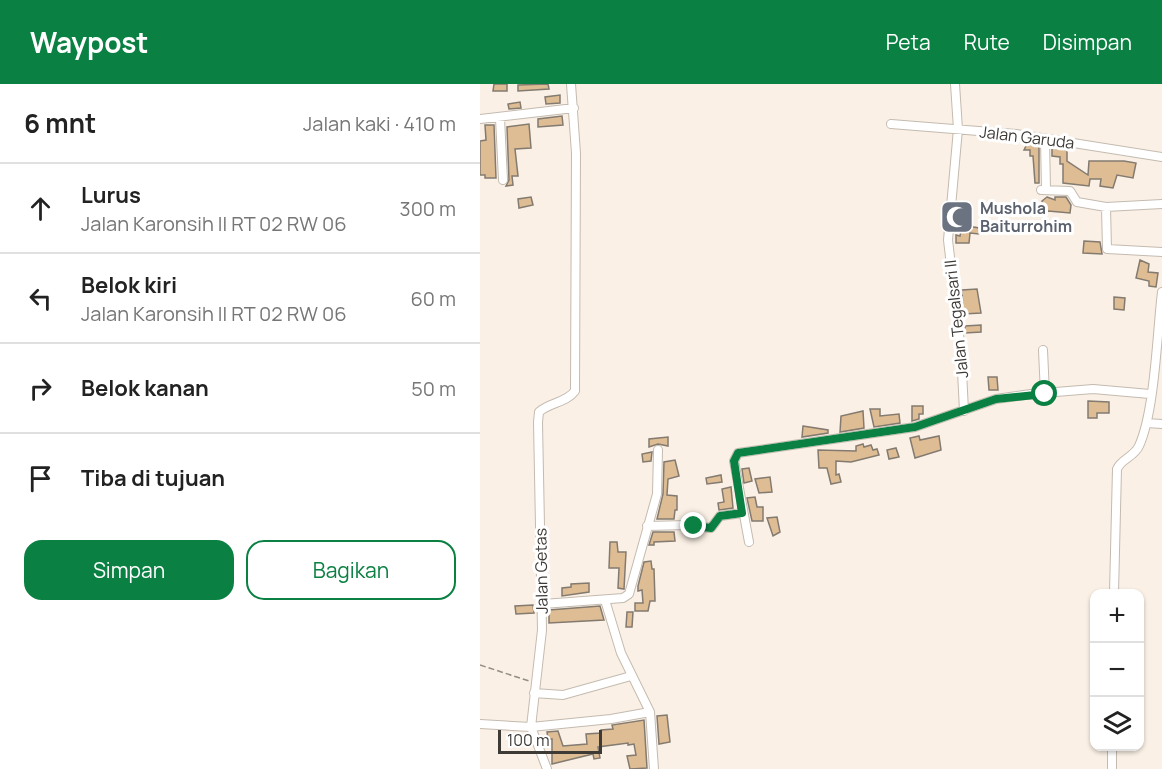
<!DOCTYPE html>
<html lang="id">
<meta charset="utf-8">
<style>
body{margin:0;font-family:Manrope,sans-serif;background:#f2f2f2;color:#222}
.controls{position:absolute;right:18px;bottom:18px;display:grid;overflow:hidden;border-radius:12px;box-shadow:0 2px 4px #0004}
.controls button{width:54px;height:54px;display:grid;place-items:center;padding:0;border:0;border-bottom:2px solid #e0e0e0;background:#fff;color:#222;font:30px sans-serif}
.scale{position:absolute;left:18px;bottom:15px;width:104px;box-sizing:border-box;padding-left:6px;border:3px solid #3e3a36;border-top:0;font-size:16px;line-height:21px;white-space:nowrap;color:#3e3a36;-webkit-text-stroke:4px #fff;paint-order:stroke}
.stop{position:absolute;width:18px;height:18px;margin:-14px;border:4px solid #0b8043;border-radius:50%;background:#fff}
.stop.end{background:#0b8043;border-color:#fff;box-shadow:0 2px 6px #0008}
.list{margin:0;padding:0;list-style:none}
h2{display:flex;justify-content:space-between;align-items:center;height:78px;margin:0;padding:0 24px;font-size:26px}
h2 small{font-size:20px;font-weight:400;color:#767676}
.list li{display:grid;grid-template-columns:39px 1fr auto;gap:18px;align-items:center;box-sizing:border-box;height:90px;padding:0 24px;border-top:2px solid #e0e0e0}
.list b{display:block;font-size:22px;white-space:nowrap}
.list p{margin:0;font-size:20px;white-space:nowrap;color:#767676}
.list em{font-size:20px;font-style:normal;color:#767676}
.actions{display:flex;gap:12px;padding:18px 24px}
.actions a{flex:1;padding:14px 0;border:2px solid #0b8043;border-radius:18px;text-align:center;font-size:21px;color:#0b8043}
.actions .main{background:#0b8043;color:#fff}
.icon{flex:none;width:33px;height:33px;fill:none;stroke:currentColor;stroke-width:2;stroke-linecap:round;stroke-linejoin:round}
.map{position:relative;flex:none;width:682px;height:685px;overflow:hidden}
header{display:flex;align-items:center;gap:36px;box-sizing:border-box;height:84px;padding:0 30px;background:#0b8043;color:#fff}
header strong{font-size:28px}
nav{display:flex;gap:33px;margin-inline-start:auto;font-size:21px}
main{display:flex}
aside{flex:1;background:#fff}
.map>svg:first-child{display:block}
.building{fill:#dfbd94;stroke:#837a70;stroke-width:1.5}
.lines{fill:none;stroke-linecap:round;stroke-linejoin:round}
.minor-casing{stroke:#c4bbb0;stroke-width:10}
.path{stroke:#938d85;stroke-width:1.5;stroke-dasharray:6 3;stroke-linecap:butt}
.minor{stroke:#fff;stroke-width:8}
.route{stroke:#0b8043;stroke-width:8}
.labels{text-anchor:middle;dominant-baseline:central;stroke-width:6;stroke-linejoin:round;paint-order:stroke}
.street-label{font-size:16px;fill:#3e3a36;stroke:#fff}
.worship-label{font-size:16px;font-weight:bold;fill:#5b616d;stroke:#fff;text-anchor:start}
</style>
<header>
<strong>Waypost</strong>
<nav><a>Peta</a><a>Rute</a><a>Disimpan</a></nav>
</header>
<main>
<aside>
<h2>6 mnt<small>Jalan kaki · 410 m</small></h2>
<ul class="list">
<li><svg class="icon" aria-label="ahead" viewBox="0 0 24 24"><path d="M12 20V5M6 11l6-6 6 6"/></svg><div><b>Lurus</b><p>Jalan Karonsih II RT 02 RW 06</p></div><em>300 m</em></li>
<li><svg class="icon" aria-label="left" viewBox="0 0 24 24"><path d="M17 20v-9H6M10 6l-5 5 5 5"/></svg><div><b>Belok kiri</b><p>Jalan Karonsih II RT 02 RW 06</p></div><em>60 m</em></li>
<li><svg class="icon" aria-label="right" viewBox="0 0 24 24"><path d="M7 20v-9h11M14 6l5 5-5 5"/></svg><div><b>Belok kanan</b></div><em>50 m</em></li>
<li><svg class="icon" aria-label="arrive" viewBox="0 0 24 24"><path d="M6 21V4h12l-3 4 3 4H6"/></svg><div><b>Tiba di tujuan</b></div></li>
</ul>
<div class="actions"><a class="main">Simpan</a><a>Bagikan</a></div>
</aside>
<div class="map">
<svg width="682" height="685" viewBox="0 0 682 685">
<rect width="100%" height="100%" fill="#faf0e5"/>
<path class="building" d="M14,0H27V7H13Z
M68,0L69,5L38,7V1Z
M80,11V19L66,20L65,13Z
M40,18L41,24L29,25L28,20Z
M82,32L83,41L58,43V35Z
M49,40L51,64L35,65L38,92H32L33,101L26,102L29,96L27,43Z
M5,41H14L16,94H5V91H0V57L6,56Z
M548,58L559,60V99H555L553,72H550V66H544Z
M572,63L587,66V77L608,91L609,77H644L656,79L653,94L637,91L633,104L620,102L621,95H610L609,102L583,99V80H580V73L572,72Z
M51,113L53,121L39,124L38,115Z
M567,113L575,116V113H586L591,121L590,129L568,127L563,130L562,117Z
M482,141L499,144V150L490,149L489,159H476V151L480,152Z
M604,157L620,158L622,170L603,169Z
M660,176L669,180L668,188L678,189L676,203L669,202V197L656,194Z
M497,205L501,229L483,230L482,206Z
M634,213L645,214L644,226L634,225Z
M501,241V248L485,249V242Z
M508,293H517L518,306H509Z
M608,317L629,318V329H617V334H608Z
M432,322H443V330H439V335L432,337Z
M390,325H400V332L419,330L420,339L394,343Z
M383,327L384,344L360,348L361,332Z
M323,342L348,346V349L322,353Z
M439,352L440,356L459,352L461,366L435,374L430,354Z
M188,353V362L178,360L169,363V355Z
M383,360L384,363L391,361L393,366L397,365L399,371L371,378L356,377V391L359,390L361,398L351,400L347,384H339L338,366L376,367V362Z
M416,364L419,373L409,375L407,366Z
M172,368L171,377L163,378L162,370Z
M195,376L199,392L188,395L187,411L197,412V426H195L194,435H177L183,410L184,378Z
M269,384L272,397L264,399L262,385Z
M241,391L242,398L227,400L226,394Z
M290,393L292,408L279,409L275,395Z
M251,403L253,424L239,426L238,419L244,418L242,405Z
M275,413L277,423H283V437H272L267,414Z
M297,433L300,448L293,452L287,434Z
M173,448H194L195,457L174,458V461H169Z
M130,458H137L138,468H146L144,505L138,504L139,484H129Z
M171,477L172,485H174L175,517H170L168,527H155V519H163L162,506L158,507V502L164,478Z
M109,499V508L82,512V504L91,503V500Z
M53,521L54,529L36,530L35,522Z
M120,522L124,536L69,539V526Z
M147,528H153L152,543H146Z
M187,631L190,658L179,660L177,632Z
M164,636L167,684L150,685L147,672L156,671L154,660L148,661V659L118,663L120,674L114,675L113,670L72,680V655H68L67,648L78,647L83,662L107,660L106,650L121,649V646L133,645L132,641Z"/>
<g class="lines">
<g class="minor-casing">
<path id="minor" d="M475,0L478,45L468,156L481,267L484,327
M20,34L23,96
M0,35L94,24
M411,40L536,50L682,73
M565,55L566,106
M561,106L590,107L597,118L626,123L682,120
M626,123L627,165L682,168
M563,266L565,310
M667,339L682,340
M167,442L207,441L231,444L240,432L262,429
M269,458L254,377L258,369L435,343L516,315L551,310L613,305L670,310
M634,509L637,385C641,375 654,373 659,362C675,327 677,249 682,208
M125,516L141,569L170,628L174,685
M63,520L143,514L149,510L177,410L178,366
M54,609L83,611L151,592
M0,640L51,643L131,635L170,628
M67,685L51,643L62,546L58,338L59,328C70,318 86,319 95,307L96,69L91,0
M632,685V662"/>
</g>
<path class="path" d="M0,581L49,597"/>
<use href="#minor" class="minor"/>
</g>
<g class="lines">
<path class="route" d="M214,442L231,444L240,432L262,429L254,377L258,369L435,343L516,315L565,310"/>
</g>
<defs>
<g id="mosque-square" transform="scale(1.725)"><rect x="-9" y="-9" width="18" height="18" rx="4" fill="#6b7280" stroke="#fff"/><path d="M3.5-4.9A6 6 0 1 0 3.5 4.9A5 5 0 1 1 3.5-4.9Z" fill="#fff"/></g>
</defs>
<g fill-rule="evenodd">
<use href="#mosque-square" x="477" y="133"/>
</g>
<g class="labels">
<g class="street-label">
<text transform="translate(547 53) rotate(7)">Jalan Garuda</text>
<text transform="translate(476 235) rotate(-96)">Jalan Tegalsari II</text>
<text transform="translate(61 487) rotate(-91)">Jalan Getas</text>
</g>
<g class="worship-label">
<text x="500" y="124">Mushola<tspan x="500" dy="18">Baiturrohim</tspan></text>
</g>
</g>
</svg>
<div class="controls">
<button>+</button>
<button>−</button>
<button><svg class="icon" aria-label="layers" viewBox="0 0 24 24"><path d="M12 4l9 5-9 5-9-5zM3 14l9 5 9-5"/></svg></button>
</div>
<div class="scale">100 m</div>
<div class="stop" style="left:565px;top:310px"></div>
<div class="stop end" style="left:214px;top:442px"></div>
</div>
</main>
